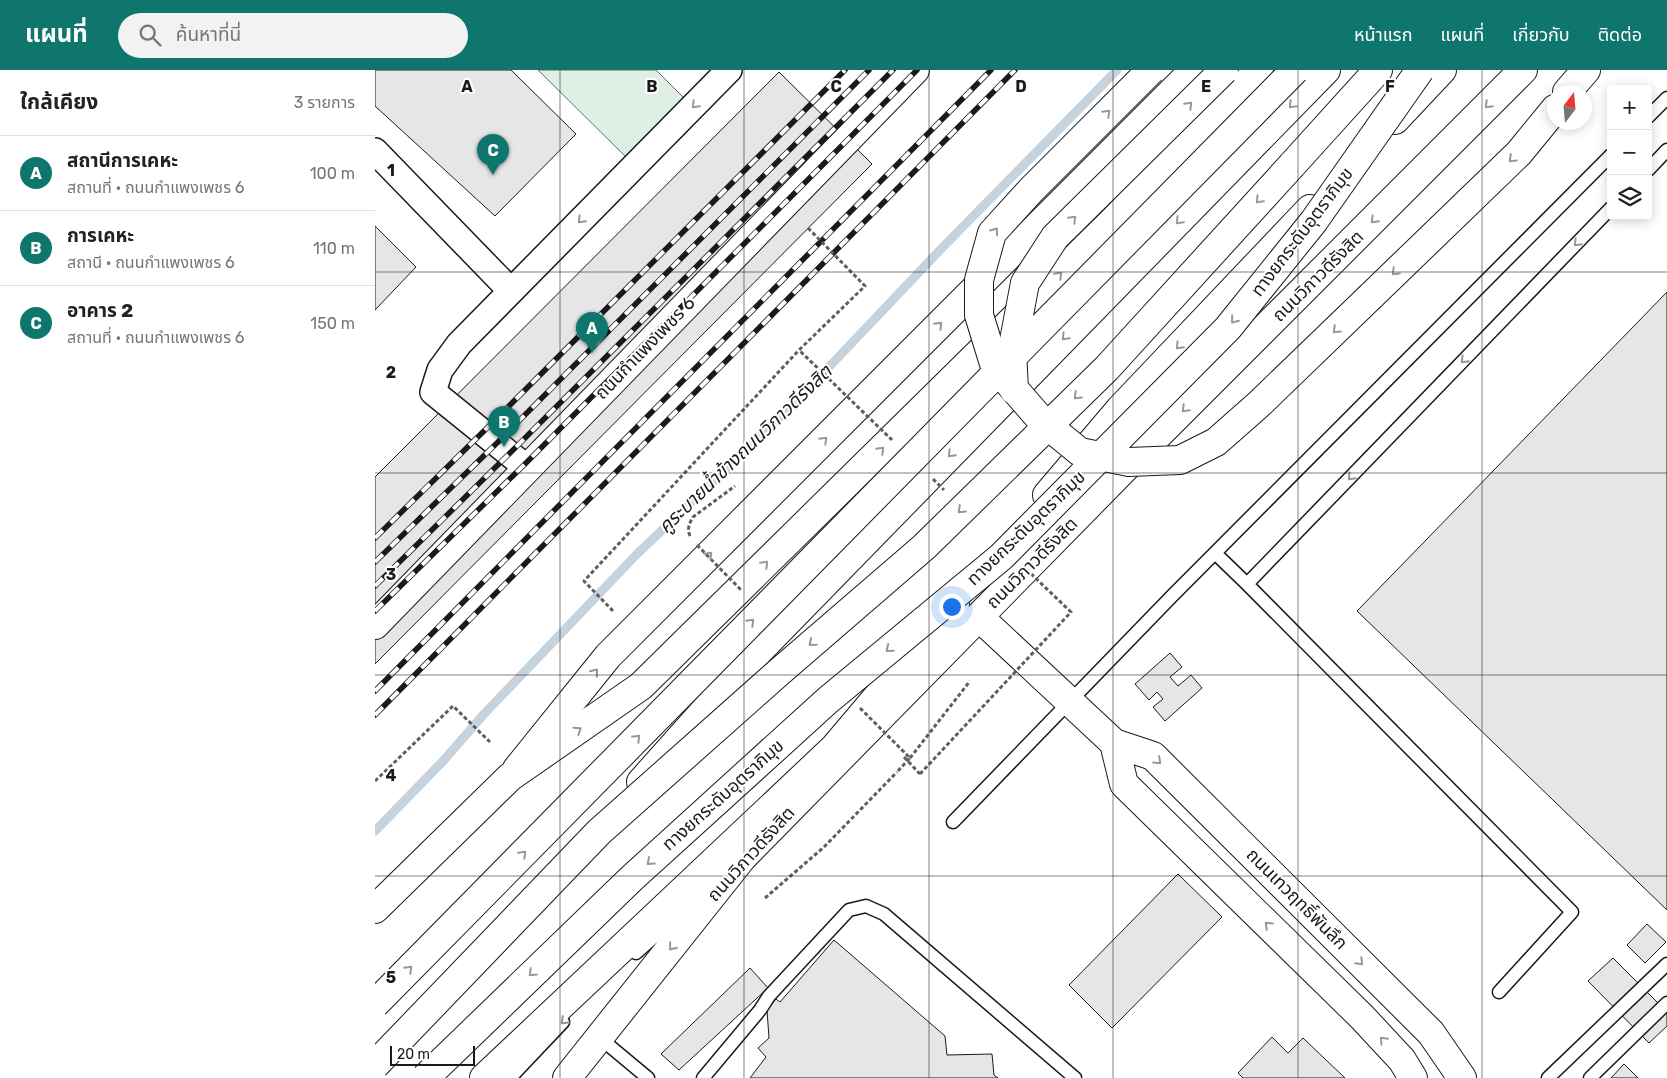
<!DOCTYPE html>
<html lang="th">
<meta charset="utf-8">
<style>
body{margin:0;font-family:Rubik,"Noto Sans Thai",sans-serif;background:#f2f2f2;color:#222}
.controls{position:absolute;right:15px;top:15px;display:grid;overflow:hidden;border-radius:5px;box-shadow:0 2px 12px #0003}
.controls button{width:45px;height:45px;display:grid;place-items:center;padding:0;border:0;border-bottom:1px solid #e0e0e0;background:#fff;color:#222;font:25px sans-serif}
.compass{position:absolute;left:1172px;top:15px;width:45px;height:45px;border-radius:50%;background:#fff;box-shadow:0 2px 12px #0003;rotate:16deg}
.scale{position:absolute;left:15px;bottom:12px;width:85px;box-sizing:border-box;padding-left:5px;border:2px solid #1a1a1a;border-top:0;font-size:14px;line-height:18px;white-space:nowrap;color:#1a1a1a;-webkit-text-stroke:4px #fff;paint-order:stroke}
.you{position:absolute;left:576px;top:536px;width:18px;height:18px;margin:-12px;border:4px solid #fff;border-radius:50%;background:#1a73e8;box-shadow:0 0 0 8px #1a73e833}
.badge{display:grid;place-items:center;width:32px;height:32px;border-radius:50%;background:#0f766e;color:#fff;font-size:16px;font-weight:700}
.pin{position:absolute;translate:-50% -41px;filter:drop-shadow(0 1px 2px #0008)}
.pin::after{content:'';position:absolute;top:26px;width:18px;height:15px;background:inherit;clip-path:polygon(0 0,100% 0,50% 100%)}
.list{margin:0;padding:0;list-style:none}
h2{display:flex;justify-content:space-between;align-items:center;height:65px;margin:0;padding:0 20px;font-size:21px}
h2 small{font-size:16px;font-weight:400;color:#767676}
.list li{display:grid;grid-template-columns:32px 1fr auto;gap:15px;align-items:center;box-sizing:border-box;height:75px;padding:0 20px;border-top:1px solid #e0e0e0}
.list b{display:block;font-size:19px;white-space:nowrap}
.list p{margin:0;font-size:16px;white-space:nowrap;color:#767676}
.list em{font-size:16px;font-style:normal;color:#767676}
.icon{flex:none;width:28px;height:28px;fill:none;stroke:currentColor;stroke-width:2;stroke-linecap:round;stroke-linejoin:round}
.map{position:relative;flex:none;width:1292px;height:1008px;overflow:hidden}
header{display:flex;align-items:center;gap:30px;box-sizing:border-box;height:70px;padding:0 25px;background:#0f766e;color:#fff}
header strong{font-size:24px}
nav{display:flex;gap:28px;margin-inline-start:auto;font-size:18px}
.search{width:350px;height:45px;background:#f2f2f2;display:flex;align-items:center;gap:12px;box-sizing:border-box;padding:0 18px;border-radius:28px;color:#767676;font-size:19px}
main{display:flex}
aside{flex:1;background:#fff}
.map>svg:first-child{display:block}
.green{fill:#e0efe3;stroke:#6a6a6a}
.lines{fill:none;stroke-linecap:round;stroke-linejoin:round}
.stream{stroke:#c6d2dc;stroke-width:9}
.building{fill:#e6e6e6;stroke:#1a1a1a}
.lane-casing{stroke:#1a1a1a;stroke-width:15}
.street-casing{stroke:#1a1a1a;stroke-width:28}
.secondary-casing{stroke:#1a1a1a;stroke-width:30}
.highway-casing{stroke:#1a1a1a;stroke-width:30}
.path{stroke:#5f5f5f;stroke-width:3;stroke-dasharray:4 2.5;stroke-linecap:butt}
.lane{stroke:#fff;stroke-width:12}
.street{stroke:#fff;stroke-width:25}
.secondary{stroke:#fff;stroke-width:28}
.highway{stroke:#fff;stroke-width:28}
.rail-casing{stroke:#1a1a1a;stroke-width:5.5}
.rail{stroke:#fff;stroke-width:4;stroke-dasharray:11;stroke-linecap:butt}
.secondary-bridge-casing{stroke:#1a1a1a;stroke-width:30;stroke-linecap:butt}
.highway-bridge-casing{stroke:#1a1a1a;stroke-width:30;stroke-linecap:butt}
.path-bridge{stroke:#5f5f5f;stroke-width:3;stroke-dasharray:4 2.5;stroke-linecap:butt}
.secondary-bridge{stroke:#fff;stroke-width:28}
.highway-bridge{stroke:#fff;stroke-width:28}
.oneway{stroke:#989898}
.grid{fill:none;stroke:#1a1a1a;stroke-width:1;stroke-opacity:0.55}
.labels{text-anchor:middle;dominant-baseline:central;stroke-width:4;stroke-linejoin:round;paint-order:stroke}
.street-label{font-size:18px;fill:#1a1a1a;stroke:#fff}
.water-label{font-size:19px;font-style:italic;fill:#1a1a1a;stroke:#fff}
.grid-label{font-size:16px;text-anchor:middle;font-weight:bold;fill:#1a1a1a;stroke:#fff;stroke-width:4;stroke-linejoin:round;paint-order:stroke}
</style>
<header>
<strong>แผนที่</strong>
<div class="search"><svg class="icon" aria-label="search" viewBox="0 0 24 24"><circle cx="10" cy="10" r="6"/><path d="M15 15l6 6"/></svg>ค้นหาที่นี่</div>
<nav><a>หน้าแรก</a><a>แผนที่</a><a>เกี่ยวกับ</a><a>ติดต่อ</a></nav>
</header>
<main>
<aside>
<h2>ใกล้เคียง<small>3 รายการ</small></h2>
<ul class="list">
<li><span class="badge">A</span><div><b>สถานีการเคหะ</b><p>สถานที่ · ถนนกำแพงเพชร 6</p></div><em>100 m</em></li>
<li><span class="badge">B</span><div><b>การเคหะ</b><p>สถานี · ถนนกำแพงเพชร 6</p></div><em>110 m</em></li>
<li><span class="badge">C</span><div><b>อาคาร 2</b><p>สถานที่ · ถนนกำแพงเพชร 6</p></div><em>150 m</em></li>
</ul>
</aside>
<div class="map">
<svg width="1292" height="1008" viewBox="0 0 1292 1008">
<rect width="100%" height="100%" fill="#fff"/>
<path class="green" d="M163,0H281L311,30L254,90Z"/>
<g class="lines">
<path class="stream" d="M0,761L69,690L109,644L261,485L416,337L566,179L742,0"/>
</g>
<path class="building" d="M0,0H136L201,64L120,146L0,36Z
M404,2L497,94L0,594V407Z
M0,156L41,197L0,240Z
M1292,222V840L982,541Z
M795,583L807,597L795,607L803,616L816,605L827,618L790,651L778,637L788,629L782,622L774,630L760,614Z
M803,804L847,847L737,958L694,915Z
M1272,854L1291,872L1270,893L1252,875Z
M459,870L570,966L572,985L617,984L619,1005L623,1008H375L391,987L383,978L394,968L392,940L401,929L405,932Z
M1238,888L1292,942V956L1274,973L1213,911Z
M375,898L393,918L304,1000L286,984Z
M897,967L913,983L928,968L970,1008H868L863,1003Z
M1249,994L1263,1008H1236Z"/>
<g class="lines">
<g class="lane-casing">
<path id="lane" d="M1273,47L1292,28
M1273,100L1292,80
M840,483L872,514L1197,842L1124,922
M872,514L1236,138
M578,752L798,525L1236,85
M261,883L317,833
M225,968L273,1008
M135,1008L188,952
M328,1008L385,940L394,926L474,840L491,836L509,844L700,1008
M1173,1008L1292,894
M1215,1008L1292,933"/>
</g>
<g class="street-casing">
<path id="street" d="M0,81L136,221
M152,398L58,322L65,300L84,274L354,0"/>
</g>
<g class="secondary-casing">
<path id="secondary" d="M1192,22L1211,0
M996,226L1144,83L1180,39
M604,547L739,673L778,686L1056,963L1087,1008
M0,555L540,0
M739,673L749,714L987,947L1027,990L1038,1008
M142,699L233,586L819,0
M192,1008L367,788L746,402L1148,0"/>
</g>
<g class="highway-casing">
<path id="highway" d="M1020,50L1067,0
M917,95L1003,0
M672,425L745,339L935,139
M266,712L374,591L951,0
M0,839L135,707L266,616L738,151L884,0
M109,1008L459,678L580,535"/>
</g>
<path class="path" d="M315,466C312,459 314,454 318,447L360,416
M238,541L209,511L424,280
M529,687L545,704
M535,688L595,611
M0,711L78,636L115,672
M390,828L449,777L522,702"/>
<use href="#lane" class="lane"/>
<use href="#street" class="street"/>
<use href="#secondary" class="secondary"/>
<use href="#highway" class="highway"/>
<g class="rail-casing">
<path id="rail" d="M0,468L111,359L470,0
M0,492L124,371L494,0
M0,516L135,383L518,0
M0,541L149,395L542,0
M0,621L616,0
M0,645L640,0"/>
</g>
<use href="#rail" class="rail"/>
<g class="secondary-bridge-casing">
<path id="secondary-bridge" d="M776,0L657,119L617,163L604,210V245L620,297L667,351L705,382L754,392L805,390L841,372L883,335L996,226"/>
</g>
<g class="highway-bridge-casing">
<path id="highway-bridge" d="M639,320L637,281L650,213L680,167L849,0
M0,934L920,0
M0,995L224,762L403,603L549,477L732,298L917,95
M50,1008L257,808L453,630L626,487L853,258L939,151L1045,0"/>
</g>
<path class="path-bridge" d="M433,158L490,216L424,280L517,370
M558,409L569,420
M322,475L367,521
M485,638L535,688L522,702
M545,704L696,542L651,499"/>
<use href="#secondary-bridge" class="secondary-bridge"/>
<use href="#highway-bridge" class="highway-bridge"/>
</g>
<defs><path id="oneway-chevron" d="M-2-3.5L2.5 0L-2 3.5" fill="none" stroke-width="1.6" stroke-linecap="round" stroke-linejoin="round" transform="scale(1.25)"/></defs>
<g class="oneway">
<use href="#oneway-chevron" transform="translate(320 35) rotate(135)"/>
<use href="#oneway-chevron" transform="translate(814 35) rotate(-45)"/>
<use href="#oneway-chevron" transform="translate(917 35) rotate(134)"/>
<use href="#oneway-chevron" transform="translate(1113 35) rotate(135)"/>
<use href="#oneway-chevron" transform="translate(732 43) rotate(-45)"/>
<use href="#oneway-chevron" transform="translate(1137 89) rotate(136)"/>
<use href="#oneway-chevron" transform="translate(884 130) rotate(133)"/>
<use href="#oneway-chevron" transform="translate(698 149) rotate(-45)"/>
<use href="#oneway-chevron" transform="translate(206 150) rotate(135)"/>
<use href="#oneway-chevron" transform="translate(999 150) rotate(135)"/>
<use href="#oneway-chevron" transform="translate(804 151) rotate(134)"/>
<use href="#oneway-chevron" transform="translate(620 161) rotate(-55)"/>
<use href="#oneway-chevron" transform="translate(1202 173) rotate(134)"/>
<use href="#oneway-chevron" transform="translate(1020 202) rotate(136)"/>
<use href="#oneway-chevron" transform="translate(684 205) rotate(-45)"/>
<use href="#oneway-chevron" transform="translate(859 250) rotate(129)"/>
<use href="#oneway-chevron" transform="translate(564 255) rotate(-45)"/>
<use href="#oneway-chevron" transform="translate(961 260) rotate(136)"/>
<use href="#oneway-chevron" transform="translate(690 267) rotate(134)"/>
<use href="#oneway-chevron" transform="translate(804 276) rotate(134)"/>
<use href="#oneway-chevron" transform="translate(1089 290) rotate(134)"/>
<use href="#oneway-chevron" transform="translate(702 326) rotate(136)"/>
<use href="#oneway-chevron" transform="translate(810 339) rotate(135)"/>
<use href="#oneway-chevron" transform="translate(449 370) rotate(-45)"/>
<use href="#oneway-chevron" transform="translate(506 380) rotate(-45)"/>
<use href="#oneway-chevron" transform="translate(576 384) rotate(134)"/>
<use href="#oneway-chevron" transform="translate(976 407) rotate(134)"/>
<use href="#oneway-chevron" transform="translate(586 440) rotate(136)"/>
<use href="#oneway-chevron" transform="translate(334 485) rotate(-45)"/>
<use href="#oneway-chevron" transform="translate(390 494) rotate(-45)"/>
<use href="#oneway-chevron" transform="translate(376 552) rotate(-45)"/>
<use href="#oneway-chevron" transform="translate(437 573) rotate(139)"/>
<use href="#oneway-chevron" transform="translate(514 579) rotate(141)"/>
<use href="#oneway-chevron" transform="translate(220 602) rotate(-51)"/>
<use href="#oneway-chevron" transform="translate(203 660) rotate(-35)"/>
<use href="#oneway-chevron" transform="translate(262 668) rotate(-45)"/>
<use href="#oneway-chevron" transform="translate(783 691) rotate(43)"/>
<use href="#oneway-chevron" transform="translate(148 784) rotate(-45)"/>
<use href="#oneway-chevron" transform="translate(275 792) rotate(138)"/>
<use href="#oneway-chevron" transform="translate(893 855) rotate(-136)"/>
<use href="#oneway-chevron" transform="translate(297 877) rotate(129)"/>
<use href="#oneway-chevron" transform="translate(985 892) rotate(45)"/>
<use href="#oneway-chevron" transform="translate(34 899) rotate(-45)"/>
<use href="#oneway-chevron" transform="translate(157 903) rotate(136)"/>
<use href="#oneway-chevron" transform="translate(189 951) rotate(136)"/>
<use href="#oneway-chevron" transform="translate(1008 970) rotate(-133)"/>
</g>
<path class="grid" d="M185,0V1008M369,0V1008M554,0V1008M738,0V1008M923,0V1008M1107,0V1008M0,202H1292M0,403H1292M0,605H1292M0,806H1292"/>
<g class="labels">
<g class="street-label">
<text transform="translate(927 162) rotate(-53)">ทางยกระดับอุตราภิมุข</text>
<text transform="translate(943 206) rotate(-45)">ถนนวิภาวดีรังสิต</text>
<text transform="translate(270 278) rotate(-46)">ถนนกำแพงเพชร 6</text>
<text transform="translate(651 458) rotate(-44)">ทางยกระดับอุตราภิมุข</text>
<text transform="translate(657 493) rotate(-45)">ถนนวิภาวดีรังสิต</text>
<text transform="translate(348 725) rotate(-42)">ทางยกระดับอุตราภิมุข</text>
<text transform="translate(376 784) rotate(-48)">ถนนวิภาวดีรังสิต</text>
<text transform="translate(922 829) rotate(45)">ถนนเทวฤทธิ์พันลึก</text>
</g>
<g class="water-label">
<text transform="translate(370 379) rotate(-44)">คูระบายน้ำข้างถนนวิภาวดีรังสิต</text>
</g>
</g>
<g class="grid-label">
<text x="92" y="22">A</text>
<text x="277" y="22">B</text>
<text x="461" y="22">C</text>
<text x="646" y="22">D</text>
<text x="831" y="22">E</text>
<text x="1015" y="22">F</text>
<text x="16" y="106">1</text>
<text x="16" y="308">2</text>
<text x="16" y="510">3</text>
<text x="16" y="711">4</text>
<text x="16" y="913">5</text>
</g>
</svg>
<div class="controls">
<button>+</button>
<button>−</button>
<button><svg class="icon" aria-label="layers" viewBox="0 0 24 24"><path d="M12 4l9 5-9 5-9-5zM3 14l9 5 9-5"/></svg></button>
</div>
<svg class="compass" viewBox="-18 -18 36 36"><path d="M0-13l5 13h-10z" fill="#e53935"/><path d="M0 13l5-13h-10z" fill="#767676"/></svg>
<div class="scale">20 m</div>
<div class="you"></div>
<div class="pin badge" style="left:217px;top:283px">A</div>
<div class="pin badge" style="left:129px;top:377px">B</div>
<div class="pin badge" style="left:118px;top:105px">C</div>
</div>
</main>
